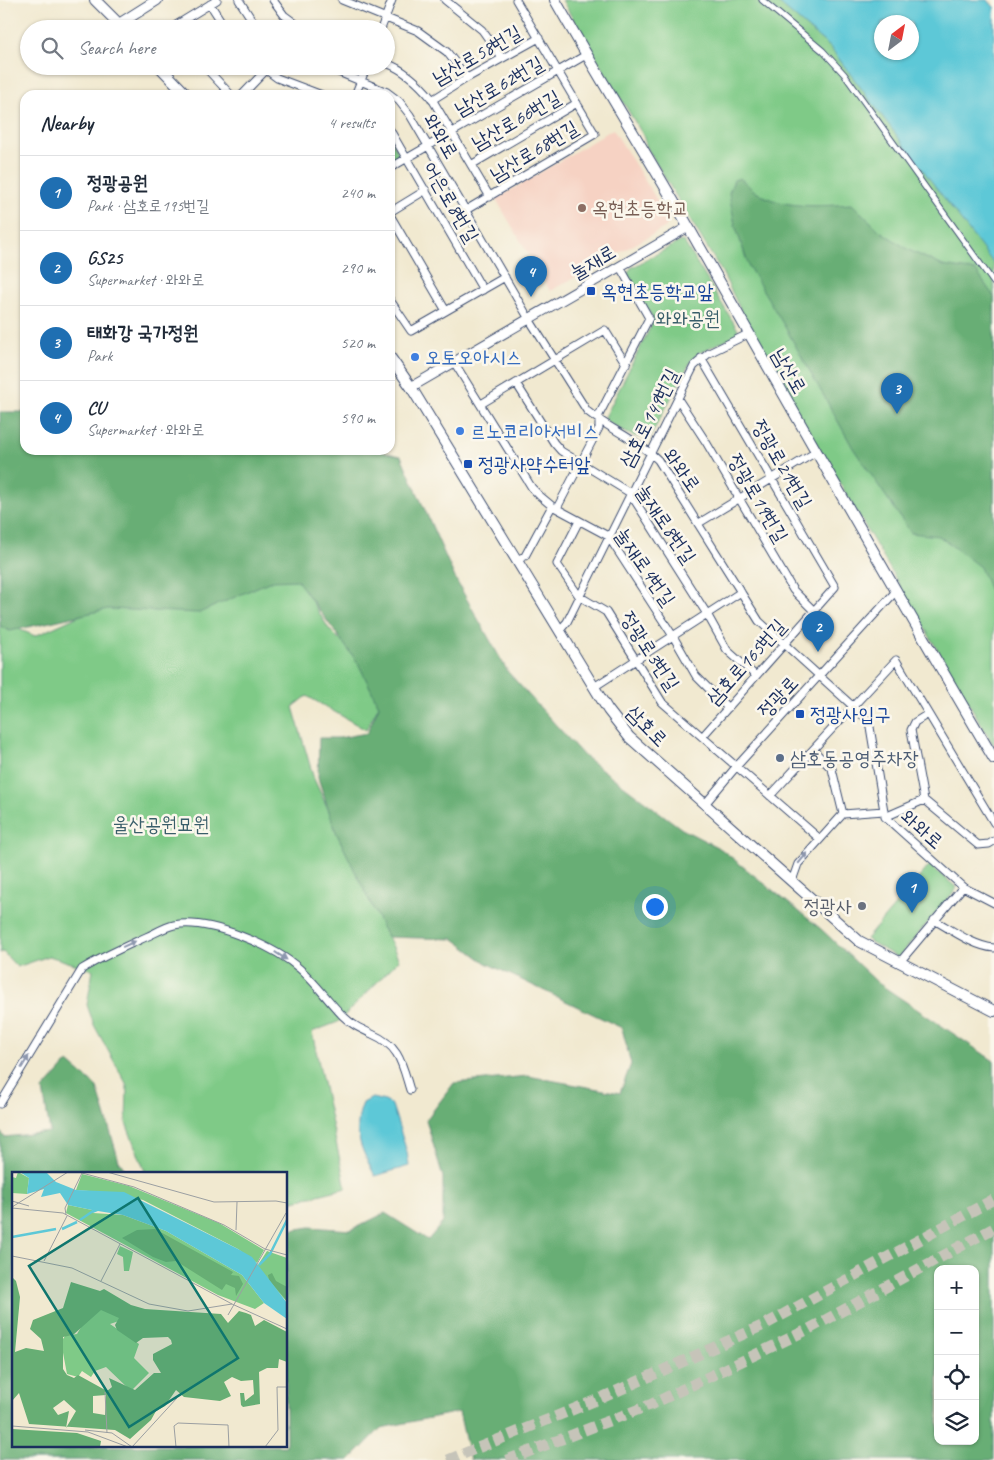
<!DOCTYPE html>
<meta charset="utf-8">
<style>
body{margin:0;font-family:Caveat,"Poor Story",sans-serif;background:#f2f2f3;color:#1f2937}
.controls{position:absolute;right:15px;bottom:15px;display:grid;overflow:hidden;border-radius:10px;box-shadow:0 1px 4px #0004}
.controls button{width:45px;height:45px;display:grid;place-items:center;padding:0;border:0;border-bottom:1px solid #e0e1e3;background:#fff;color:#1f2937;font:25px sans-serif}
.compass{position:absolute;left:874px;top:15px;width:45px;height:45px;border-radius:50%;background:#fff;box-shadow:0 1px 4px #0004;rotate:32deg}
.you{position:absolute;left:654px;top:906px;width:18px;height:18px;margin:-12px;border:4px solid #fff;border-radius:50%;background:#1a73e8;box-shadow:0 0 0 8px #1a73e833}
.badge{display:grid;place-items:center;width:32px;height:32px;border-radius:50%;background:#1f6fb2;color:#fff;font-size:16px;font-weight:700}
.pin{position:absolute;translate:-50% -41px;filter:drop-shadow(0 1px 2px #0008)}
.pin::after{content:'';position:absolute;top:26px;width:18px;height:15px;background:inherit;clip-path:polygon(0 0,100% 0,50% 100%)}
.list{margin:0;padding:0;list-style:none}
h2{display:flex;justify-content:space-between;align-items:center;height:65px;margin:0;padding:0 20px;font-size:21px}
h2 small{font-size:16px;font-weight:400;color:#747a83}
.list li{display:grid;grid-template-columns:32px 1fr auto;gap:15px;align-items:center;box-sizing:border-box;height:75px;padding:0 20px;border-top:1px solid #e0e1e3}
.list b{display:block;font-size:19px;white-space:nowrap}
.list p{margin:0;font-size:16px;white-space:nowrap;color:#747a83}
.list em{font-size:16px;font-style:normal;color:#747a83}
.icon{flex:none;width:28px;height:28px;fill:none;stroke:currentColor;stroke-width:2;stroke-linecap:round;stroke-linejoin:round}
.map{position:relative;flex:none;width:994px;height:1460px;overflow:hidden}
.search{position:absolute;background:#fff;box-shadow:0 1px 4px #0004;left:20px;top:20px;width:375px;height:55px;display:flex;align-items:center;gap:12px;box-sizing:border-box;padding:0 18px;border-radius:28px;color:#747a83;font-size:19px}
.panel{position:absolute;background:#fff;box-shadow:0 1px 4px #0004;left:20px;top:90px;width:375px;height:365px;border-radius:15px}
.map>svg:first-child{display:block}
.built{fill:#f6d2c3}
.green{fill:#7fca87;stroke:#4d7c72}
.forest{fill:#67ae74;stroke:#416e69;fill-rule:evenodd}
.water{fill:#5dc8d7;stroke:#3c7c9a;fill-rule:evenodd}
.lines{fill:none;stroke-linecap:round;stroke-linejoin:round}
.trunk-tunnel{stroke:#c6c4b9;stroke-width:11;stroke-dasharray:11 5.5;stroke-linecap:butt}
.pedestrian-casing{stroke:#3b4b6f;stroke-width:7}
.minor-casing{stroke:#3b4b6f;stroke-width:9}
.tertiary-casing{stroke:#3b4b6f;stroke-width:11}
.secondary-casing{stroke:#3b4b6f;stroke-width:12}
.pedestrian{stroke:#fff;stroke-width:5}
.minor{stroke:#fff;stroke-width:7}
.tertiary{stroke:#fff;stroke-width:9}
.secondary{stroke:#fff;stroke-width:10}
.oneway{fill:#8d97ae}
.education-dot{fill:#8d6e63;stroke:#fbf7ec;stroke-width:2}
.transit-dot{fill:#1a4fb4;stroke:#fbf7ec;stroke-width:2}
.shop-dot{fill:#3f7fe0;stroke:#fbf7ec;stroke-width:2}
.service-dot{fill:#5c6f8a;stroke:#fbf7ec;stroke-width:2}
.worship-dot{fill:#6b7280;stroke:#fbf7ec;stroke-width:2}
.labels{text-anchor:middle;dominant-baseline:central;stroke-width:5;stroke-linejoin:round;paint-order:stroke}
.street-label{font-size:20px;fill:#1b2f5e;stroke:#fbf7ec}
.education-label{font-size:20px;fill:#785e54;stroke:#fbf7ec;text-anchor:start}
.transit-label{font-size:20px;fill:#164399;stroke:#fbf7ec;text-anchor:start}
.park-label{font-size:20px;fill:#395e6a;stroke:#fbf7ec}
.shop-label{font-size:20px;fill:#366cbe;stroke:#fbf7ec;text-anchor:start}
.service-label{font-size:20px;fill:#4e5e75;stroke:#fbf7ec;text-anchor:start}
.worship-label{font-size:20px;fill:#5b616d;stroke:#fbf7ec;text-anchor:end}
.inset-river{fill:none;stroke:#5dc8d7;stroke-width:2.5}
.inset-road{fill:none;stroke:#9b9fa2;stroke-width:1}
.view{fill:#0f766e;fill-opacity:0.15;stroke:#0f766e;stroke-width:2.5}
.inset-edge{fill:none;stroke:#1b2f5e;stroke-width:2.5}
</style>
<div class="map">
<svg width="994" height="1460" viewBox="0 0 994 1460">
<rect width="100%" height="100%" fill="#fbf7ec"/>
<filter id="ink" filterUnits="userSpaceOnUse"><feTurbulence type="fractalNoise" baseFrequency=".02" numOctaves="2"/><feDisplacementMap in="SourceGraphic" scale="10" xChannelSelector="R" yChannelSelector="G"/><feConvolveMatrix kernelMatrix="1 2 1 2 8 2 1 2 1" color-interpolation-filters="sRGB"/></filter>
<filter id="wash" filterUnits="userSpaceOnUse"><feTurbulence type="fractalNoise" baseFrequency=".0096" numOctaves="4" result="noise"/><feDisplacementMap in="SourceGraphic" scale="20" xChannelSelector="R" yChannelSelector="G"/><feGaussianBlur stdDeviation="1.12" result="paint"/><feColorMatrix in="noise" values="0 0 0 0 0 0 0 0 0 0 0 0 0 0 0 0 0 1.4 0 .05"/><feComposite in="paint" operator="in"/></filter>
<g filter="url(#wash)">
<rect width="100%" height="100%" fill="#f1e9d0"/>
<path class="built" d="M613,129L668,218L666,227L550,291L496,199Z"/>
<path class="green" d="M562,0H775L830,47L994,263V746L772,368L742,313L722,272L647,148L643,135L585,40Z
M390,139L399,153L398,159L390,163Z
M681,241L684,242L740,333L699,353L690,363L650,437C633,440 620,429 606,421L605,417L652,324V317L628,278V273L631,268Z
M294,572L329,629L388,688L366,730L307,696L293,707L314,779L399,960L338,1022L312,1032L346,1188L286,1203V1174H146L126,1123L127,1085L94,1025L87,1005L93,970L49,956L17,967L3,952L0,953V621L35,636L131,592Z
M930,865L957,888L898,958L866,939Z"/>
<path class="forest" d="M740,178C746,183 753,191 761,195C788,209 822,206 852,204L880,231L909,250L943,266L976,271L994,297V600L980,567L939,536L911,533L853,448L785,327L749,267L735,225L729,193L734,180Z
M0,412H25V450H373L401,456L456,580L508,672L584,756L682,829L721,849L821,929L878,983L994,1061V1460H470L459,1412L381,1428L350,1460H0V1130L4,1137L50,1132L43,1090L68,1062L97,1087L119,1161L128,1174H14V1446H286V1231L310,1227L351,1230L385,1213L428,1240L443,1222V1177L426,1120L454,1083L528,1076L620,1093L631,1064L622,1028L486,963L454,939L387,937L336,832L318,778L319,738H339L367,733L379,706L358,663L297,580L271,581L199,613L108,609L10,631L0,626ZM938,1269H975V1441H938Z"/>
<path class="water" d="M775,0H988L994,7V264L830,47ZM882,22H912V52H882Z
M372,1098L385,1101L392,1105L407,1152L409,1166L375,1176C362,1150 351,1132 363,1103Z"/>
</g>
<g filter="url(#ink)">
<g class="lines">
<path class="trunk-tunnel" d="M448,1460L599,1399L764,1325L994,1199
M507,1460L650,1405L809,1329L994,1228"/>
<g class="pedestrian-casing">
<path id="pedestrian" d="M762,0L823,51L844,74L994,283"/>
</g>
<g class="minor-casing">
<path id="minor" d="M239,0L250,17L260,29
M273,0L284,15L303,29
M342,0L418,31L447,52L467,78
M445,0L482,30L502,58
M210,4L226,29
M178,29L176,25L217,0
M381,29L392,0
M386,63C405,70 419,83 432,99L490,197
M204,66L231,95
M261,66L277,78L322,95
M324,66L387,92L399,101L410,115L529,319L587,411C609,429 638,440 658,460L759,621L869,721L885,817L963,887L994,903
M242,95L270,66
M355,95L367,66
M432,100L467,78L539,38
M390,130L483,290
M471,165L577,103
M390,168L586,55
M466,210L595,134L516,0
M390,212L426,190
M390,215L446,311
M390,300L411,331L505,277
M701,358L835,587L702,737
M454,362L532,488L540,496L552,506L608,536L673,636L696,676L728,708
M516,383L554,443L561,451L630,493L707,614L727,650L756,676
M678,399L706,442L793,590L814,611
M481,404L605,330L626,364
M557,508L599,428V415L649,318L620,267
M579,521L557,564L579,596L606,612L611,620L662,702L820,839
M699,523L816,452
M517,560L525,556L552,506
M560,630L567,622L694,366L709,353L748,334
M594,687L741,592
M928,714L915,722L911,730L924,800L978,845L989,844L994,841
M770,796L896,660L994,823
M705,804L736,767L897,590
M843,814L884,811
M885,817L924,800
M792,881L798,864L843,814L832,769L813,750
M934,920C952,930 973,946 994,948
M899,963L963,887
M0,1104L82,969C103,956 124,947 146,937C155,933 165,927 174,925C209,918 274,946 300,969C316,983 328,1001 343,1016C352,1025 361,1029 372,1034C400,1046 402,1064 410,1090"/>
</g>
<g class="tertiary-casing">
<path id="tertiary" d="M411,387L688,227"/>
</g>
<g class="secondary-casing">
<path id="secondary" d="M95,0L123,28
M555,0C598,76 645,151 689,228C790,405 890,583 994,759
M119,24L157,0
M159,66L187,95
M390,357L411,387L608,710L629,737L859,941L994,1011"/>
</g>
<use href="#pedestrian" class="pedestrian"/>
<use href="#minor" class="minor"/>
<use href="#tertiary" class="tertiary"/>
<use href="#secondary" class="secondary"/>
</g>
<defs><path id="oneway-solid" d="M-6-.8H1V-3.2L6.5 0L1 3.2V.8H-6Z" transform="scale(1.25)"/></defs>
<g class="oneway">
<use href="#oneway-solid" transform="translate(803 858) rotate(-50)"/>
<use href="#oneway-solid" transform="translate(129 944) rotate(-24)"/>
<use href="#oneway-solid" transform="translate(281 956) rotate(33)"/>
<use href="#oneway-solid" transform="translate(25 1062) rotate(-59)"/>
</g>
</g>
<circle class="education-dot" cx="582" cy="208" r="5"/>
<g class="transit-dot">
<rect x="586" y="286" width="10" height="10" rx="2.5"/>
<rect x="463" y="459" width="10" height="10" rx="2.5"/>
<rect x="795" y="709" width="10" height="10" rx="2.5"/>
</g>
<g class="shop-dot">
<circle cx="415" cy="357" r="5"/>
<circle cx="460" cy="431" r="5"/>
</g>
<circle class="service-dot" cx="780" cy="758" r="5"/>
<circle class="worship-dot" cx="862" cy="906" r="5"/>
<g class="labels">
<g class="street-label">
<text transform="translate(477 55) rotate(-30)">남산로58번길</text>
<text transform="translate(499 86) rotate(-30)">남산로62번길</text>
<text transform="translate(516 120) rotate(-30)">남산로66번길</text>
<text transform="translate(441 136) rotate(60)">와와로</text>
<text transform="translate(534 151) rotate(-31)">남산로68번길</text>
<text transform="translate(451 202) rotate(60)">어은로8번길</text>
<text transform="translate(593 262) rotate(-30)">눌재로</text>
<text transform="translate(789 371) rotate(60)">남산로</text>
<text transform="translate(649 418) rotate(-63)">삼호로149번길</text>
<text transform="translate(782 464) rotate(60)">정광로21번길</text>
<text transform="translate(682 470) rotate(55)">와와로</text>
<text transform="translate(758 498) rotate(60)">정광로19번길</text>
<text transform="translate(666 524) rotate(56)">눌재로8번길</text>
<text transform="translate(645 567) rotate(55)">눌재로4번길</text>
<text transform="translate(650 651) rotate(57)">정광로3번길</text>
<text transform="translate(746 662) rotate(-48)">삼호로165번길</text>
<text transform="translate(778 697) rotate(-47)">정광로</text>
<text transform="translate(647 726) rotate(46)">삼호로</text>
<text transform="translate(922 829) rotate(41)">와와로</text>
</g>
<g class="education-label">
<text x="592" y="208">옥현초등학교</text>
</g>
<g class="transit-label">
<text x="601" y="291">옥현초등학교앞</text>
<text x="478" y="464">정광사약수터앞</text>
<text x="810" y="714">정광사입구</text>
</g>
<g class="park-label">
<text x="688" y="318">와와공원</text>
<text x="161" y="824">울산공원묘원</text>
</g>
<g class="shop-label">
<text x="425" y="357">오토오아시스</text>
<text x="470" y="431">르노코리아서비스</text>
</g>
<g class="service-label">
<text x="790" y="758">삼호동공영주차장</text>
</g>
<g class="worship-label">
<text x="852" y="906">정광사</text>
</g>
</g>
<g transform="translate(12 1172)">
<rect width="275" height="275" fill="#f1e9d0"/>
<path d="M6,0L17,6L15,22L0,21V5L4,6ZM70,2L117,14L207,51L252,78L245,91L226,77L131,28L103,21L64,18ZM56,33L80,38L81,41L111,43L154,59L230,103L252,131L243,137L206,123L54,41ZM108,74L121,80L117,99H112L111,85L105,82ZM255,79L275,86V130L247,98L246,93ZM89,137L107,143V149L98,152L127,172L122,186L137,201L119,219L94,195L83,199L79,205L70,199L66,205L55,202L49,170L53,164L65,162L72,150Z" fill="#7fca87"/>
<path d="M143,57L221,100L219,103L227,104L231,112L224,124L223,116L214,112L210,118L164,89L154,90L141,85L110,66L125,58ZM260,101L264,109L275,115V129L257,108L256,103ZM0,105L4,109L8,125L3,180L14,176L32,179L29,167L18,157L21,148L51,136L59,110L88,119L92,117L119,133L133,137L209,142L216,151L227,139L234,141L239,143L243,154L252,148L275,160V190L267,187L266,196H255L247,200L248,232L231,235L229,233L228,221H232L233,229L242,222L241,208L229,209L220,205L212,210L219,224L208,229L172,225L164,218L153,234L144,239L139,248L118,267L103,258L17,252L7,221L0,229ZM89,138L107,146L103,153L105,158L124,171L131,166L156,165L159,168L160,172L141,182V188L149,201H142L123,218L97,206L100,215L95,219L66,203L62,206L55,203L51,197V165L61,163ZM94,223L93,243L81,241V224ZM52,228L64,239L54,256L57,239L46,243L41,236ZM0,257L65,261L89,269L88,275H0Z" fill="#67ae74" fill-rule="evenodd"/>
<path d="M8,0H34L44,10L64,18L112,20L226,77L240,85L275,131V147L252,131L230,103L154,59L111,43L86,39L81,41L80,38L56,33L48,21L29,25L32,17L15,22L17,6Z" fill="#5dc8d7"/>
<path class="inset-river" d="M68,48L81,39M50,57L65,50M0,65L44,57M247,93L258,82L275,48"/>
<path class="inset-road" d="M95,0L202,30L264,29L275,31M70,1L122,15L212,53L253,77L275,83M0,29L17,34M0,35L56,0M0,36L51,41L220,132M54,43L53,36L70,1M224,58L225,30M0,84L60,96L137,132L176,139L220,132L275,157M32,89L55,44M89,109L108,72M216,143L274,41M93,220L95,261M0,254L76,260L116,275M73,258L100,261L120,275M120,275L165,226M164,275L162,254L166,251L216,253L217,275M253,275L266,258L265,215H275"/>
<path class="view" d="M126,26L226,186L117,255L17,94Z"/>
<rect width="275" height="275" class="inset-edge"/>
</g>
</svg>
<div class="controls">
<button>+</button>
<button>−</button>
<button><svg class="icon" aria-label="locate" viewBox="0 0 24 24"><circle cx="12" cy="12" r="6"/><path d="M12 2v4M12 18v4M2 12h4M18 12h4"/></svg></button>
<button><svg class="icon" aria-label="layers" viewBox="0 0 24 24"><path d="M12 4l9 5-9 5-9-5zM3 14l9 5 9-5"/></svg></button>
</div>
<svg class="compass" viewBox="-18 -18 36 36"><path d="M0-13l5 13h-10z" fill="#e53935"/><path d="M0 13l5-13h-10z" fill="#747a83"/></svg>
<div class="you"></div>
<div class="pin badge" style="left:912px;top:913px">1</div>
<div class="pin badge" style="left:818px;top:652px">2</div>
<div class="pin badge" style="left:897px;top:414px">3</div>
<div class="pin badge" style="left:531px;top:297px">4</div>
<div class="search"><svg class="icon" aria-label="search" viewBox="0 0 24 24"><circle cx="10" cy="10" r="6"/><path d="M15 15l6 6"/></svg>Search here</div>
<section class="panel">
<h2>Nearby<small>4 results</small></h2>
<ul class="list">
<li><span class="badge">1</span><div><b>정광공원</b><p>Park · 삼호로195번길</p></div><em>240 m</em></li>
<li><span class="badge">2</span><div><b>GS25</b><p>Supermarket · 와와로</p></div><em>290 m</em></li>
<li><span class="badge">3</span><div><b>태화강 국가정원</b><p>Park</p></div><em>520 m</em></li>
<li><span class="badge">4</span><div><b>CU</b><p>Supermarket · 와와로</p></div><em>590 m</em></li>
</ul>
</section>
</div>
